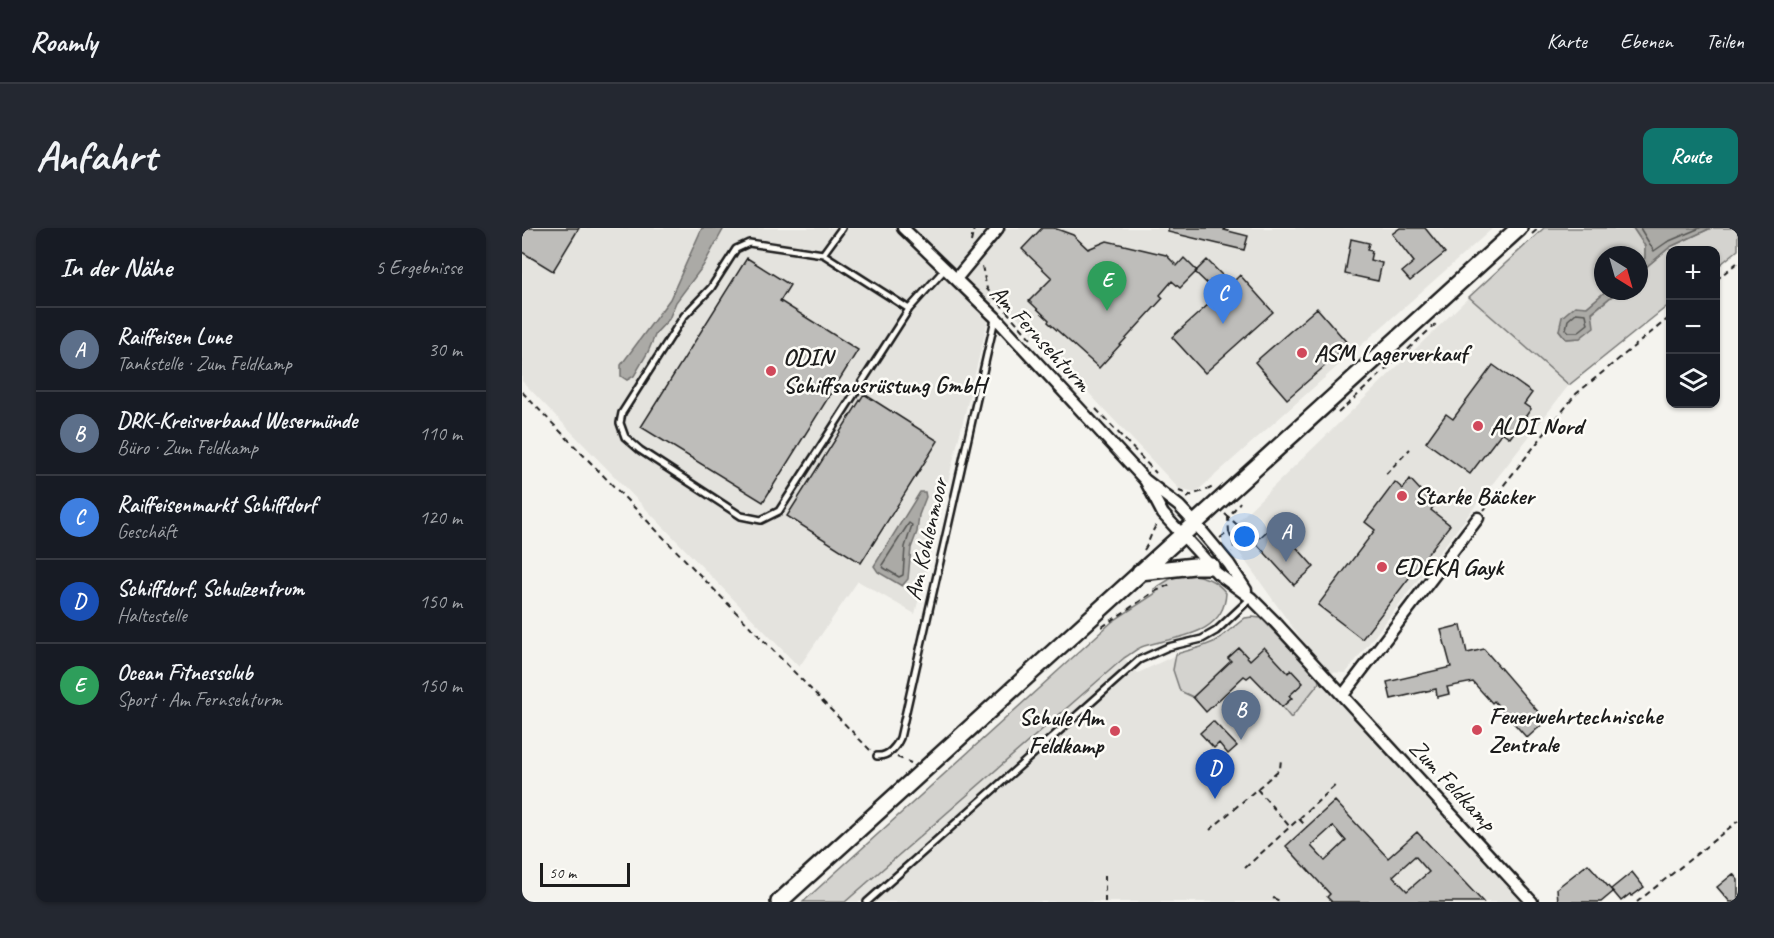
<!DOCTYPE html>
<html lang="de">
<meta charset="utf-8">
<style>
body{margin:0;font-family:Caveat,sans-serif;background:#242831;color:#f1f3f6}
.controls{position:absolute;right:18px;top:18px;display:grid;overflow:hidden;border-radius:12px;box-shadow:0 2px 4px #0004}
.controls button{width:54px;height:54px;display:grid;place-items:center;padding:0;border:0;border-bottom:2px solid #363941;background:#171b24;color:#f1f3f6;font:30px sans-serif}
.compass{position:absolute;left:1072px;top:18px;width:54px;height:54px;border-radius:50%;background:#171b24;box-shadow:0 2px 4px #0004;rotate:143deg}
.scale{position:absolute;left:18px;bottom:15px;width:90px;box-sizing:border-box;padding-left:6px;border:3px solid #1c1c1c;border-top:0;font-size:16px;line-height:21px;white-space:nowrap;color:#1c1c1c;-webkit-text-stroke:4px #fdfcf7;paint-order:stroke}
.you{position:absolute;left:723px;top:309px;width:21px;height:21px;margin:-15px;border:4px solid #fff;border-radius:50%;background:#1a73e8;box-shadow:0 0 0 9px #1a73e833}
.badge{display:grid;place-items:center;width:39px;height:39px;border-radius:50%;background:#0f766e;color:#fff;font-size:20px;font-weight:700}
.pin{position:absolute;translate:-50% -50px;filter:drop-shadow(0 2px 3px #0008)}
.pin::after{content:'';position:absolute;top:32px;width:21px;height:18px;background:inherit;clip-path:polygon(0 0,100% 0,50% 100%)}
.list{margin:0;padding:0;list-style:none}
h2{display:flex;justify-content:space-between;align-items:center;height:78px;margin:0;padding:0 24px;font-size:26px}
h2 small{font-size:20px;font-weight:400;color:#9ea1a6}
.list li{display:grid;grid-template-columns:39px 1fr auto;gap:18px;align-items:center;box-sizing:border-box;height:84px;padding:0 24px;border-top:2px solid #363941}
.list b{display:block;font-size:22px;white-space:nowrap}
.list p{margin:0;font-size:20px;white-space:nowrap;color:#9ea1a6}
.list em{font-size:20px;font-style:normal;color:#9ea1a6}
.icon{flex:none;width:33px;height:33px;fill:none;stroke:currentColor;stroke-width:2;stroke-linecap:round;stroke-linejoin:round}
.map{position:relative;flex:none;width:1216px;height:674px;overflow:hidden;border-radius:12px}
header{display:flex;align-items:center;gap:36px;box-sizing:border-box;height:84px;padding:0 30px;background:#171b24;border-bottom:2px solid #363941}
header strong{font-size:28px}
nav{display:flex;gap:33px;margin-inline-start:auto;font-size:21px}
.intro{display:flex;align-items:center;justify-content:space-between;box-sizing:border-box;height:144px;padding:0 36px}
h1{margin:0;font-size:42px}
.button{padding:15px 27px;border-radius:12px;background:#0f766e;color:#fff;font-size:21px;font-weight:700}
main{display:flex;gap:36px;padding:0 36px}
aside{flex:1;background:#171b24;border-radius:12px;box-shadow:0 2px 4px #0004}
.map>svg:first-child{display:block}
.built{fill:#e4e3de}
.green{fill:#d4d3cf;stroke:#787876;stroke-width:1.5}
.water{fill:#abaaa6;stroke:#72716f;stroke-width:1.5}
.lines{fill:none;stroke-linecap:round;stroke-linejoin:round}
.shore{stroke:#555553;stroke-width:1.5}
.building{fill:#bebdba;stroke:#1c1c1c;stroke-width:1.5;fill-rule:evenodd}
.service-casing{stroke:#1c1c1c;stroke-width:10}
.minor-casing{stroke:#1c1c1c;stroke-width:15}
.secondary-casing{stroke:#1c1c1c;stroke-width:20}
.path{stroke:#1c1c1c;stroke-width:2;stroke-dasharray:6 4.5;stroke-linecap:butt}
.service{stroke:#fdfcf7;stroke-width:5}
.minor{stroke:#fdfcf7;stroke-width:10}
.secondary{stroke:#fdfcf7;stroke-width:15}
.poi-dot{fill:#d1495b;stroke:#fdfcf7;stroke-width:2}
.labels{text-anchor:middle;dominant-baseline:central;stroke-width:5;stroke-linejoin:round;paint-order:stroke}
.street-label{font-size:24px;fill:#1c1c1c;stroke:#fdfcf7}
.poi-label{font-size:24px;font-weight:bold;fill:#1c1c1c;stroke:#fdfcf7;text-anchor:start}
</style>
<header>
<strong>Roamly</strong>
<nav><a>Karte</a><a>Ebenen</a><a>Teilen</a></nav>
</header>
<div class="intro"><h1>Anfahrt</h1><a class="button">Route</a></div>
<main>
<aside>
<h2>In der Nähe<small>5 Ergebnisse</small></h2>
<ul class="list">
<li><span class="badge" style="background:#5c6f8a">A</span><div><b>Raiffeisen Lune</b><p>Tankstelle · Zum Feldkamp</p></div><em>30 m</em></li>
<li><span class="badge" style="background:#5c6f8a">B</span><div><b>DRK-Kreisverband Wesermünde</b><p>Büro · Zum Feldkamp</p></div><em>110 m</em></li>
<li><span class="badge" style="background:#3f7fe0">C</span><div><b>Raiffeisenmarkt Schiffdorf</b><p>Geschäft</p></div><em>120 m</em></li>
<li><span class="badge" style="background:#1a4fb4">D</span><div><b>Schiffdorf, Schulzentrum</b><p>Haltestelle</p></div><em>150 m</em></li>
<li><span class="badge" style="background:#2e9e5b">E</span><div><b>Ocean Fitnessclub</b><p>Sport · Am Fernsehturm</p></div><em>150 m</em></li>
</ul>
</aside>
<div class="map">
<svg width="1216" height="674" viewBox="0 0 1216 674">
<rect width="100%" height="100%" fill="#f4f3ee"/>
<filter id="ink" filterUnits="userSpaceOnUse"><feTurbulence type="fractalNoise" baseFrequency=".0167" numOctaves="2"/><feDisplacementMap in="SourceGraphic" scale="12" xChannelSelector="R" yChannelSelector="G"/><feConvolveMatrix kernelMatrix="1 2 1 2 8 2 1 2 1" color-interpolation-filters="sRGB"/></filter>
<g filter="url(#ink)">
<path class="built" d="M0,0H971L673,265L657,261L473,65L393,386L336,353L277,439L0,153Z
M947,69L1047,157L824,445L804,444L771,400L714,320L715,294Z
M730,389L739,390L796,449L1001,674H323L602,430L616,445L662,423L687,416L723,390Z"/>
<path class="green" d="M1022,0H1111L1123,18V30L1117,36V27H1081V63H1084L1037,102L1044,111L1058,110L1070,85L1096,63H1117V45L1148,19L1189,0H1216V22L1194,40V22H1148V76L1047,157L947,69Z
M664,346C682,348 693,351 704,365C702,408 654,408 622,418C615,420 609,426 602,430L323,674H281L591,393L634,365L632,361L648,351Z
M730,389L739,390L796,449L797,455L769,490L760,479L769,471L767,468L766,445L728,432L717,420L706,430L709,433L671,469L658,463L651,442L654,426L679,419L694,413L723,390Z"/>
<path class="water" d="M180,0H202L181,38L154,74L147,91L134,105L126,124L112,148L105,152L99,148V137L148,71Z
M1111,0H1189L1148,19L1117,45V36L1123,30V18Z
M1084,63H1096L1070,84L1072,99L1058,110L1044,111L1037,102L1040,89L1053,78L1065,79Z
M398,264H403L404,269L397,287L395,304L389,320L386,351L380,358L356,344L352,338Z"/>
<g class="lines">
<path class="shore" d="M1118,0L1132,23L1145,14L1178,0
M1054,85L1064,86L1066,96L1056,104H1047L1044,101L1046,92Z
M387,295L390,297L383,319L381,347L377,349L362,340L360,337Z"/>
</g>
<path class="building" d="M0,0H57L31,43L0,24Z
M520,0H532L551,7L566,21L585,13L644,27L655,38L662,30L675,43L658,60L650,53L638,67L641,70L577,140L526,94L527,92L507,73L530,50L500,21Z
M646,0H703L702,2L726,8L722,22L646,4Z
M878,0H903L923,25L888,53L880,44L892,34L870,6Z
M829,11L847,15L845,22L850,23L848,32L860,35L856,53L823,46Z
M225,30L268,57L258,73L336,122L241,274L119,199Z
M685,32L709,56L718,47L751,84L683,145L650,109L697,67L673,44Z
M795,80L827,117L765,171L733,134Z
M971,137L1010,165L1002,176L1009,181L988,210L980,204L948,246L904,214L924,186L931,191Z
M342,166L416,213L339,335L265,288Z
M888,251L912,277L909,282L928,297L840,411L796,377L853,302L843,294L873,254L881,261Z
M756,293L763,301L760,303L792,339L772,357L733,314Z
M939,397L945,425L962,421L1024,493L1005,510L972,473L970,475L951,454L925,459L927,466L915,469L914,461L869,471L865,454L929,439L919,402Z
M742,419L766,445L769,442L781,455L767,468L770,470L760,479L729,447L725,450L722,448L684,484L671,469L709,433L706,430L717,420L728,432Z
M691,493L715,518L706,526L697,515L692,520L678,505Z
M813,573L866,630L895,604L961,674H810L805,669L808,666L764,618ZM811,598L824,613L803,633L789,618ZM893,628L907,644L885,663L871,648Z
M1066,636L1091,664L1079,674H1036L1035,660Z
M1110,644L1122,659L1110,668L1108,666L1099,673L1089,661Z
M1211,646L1216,652V674H1208L1195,659Z"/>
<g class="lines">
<g class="service-casing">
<path id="service" d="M320,0L301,26L227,15L214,21L189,60L162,88L100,185L98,195L103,209L118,222L219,288L239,292L257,283L387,81L423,41
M301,26L387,81
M355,528C366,529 374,519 378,510L473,91
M345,674L617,432L646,419L680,411L694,403L729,370"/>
</g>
<g class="minor-casing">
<path id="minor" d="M381,0L473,89L623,252L657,278L673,295L707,336L724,362
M434,51L476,0
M623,252L641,286L678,326L695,345L729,370L752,393L1010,674
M821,467L956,290"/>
</g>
<g class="secondary-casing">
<path id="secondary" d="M618,344L672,338H689
M257,674L997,0"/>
</g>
<path class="path" d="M1010,6L1017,0
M449,14L452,0
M460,38L465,61L509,111
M1194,52L1216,34
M0,164L348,522
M574,181L634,245
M816,185L916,94
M864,246L888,221
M657,263L668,267
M665,270C671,264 683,265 692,258
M962,282L1054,166L1148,89
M703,286L720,301L730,303
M707,304L712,318L710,324
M698,310L707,304L706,290L718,274
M622,322C628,314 629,302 636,296
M580,399L630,365L651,355
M375,529L389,535
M735,561L768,599
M777,591L785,599
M688,602L758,541L759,531
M723,640L816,555
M751,670L760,674
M583,674V647
M1115,674L1216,593"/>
<use href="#service" class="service"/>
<use href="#minor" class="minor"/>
<use href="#secondary" class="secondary"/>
</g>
</g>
<g class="poi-dot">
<circle cx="780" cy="125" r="6"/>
<circle cx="249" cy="143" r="6"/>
<circle cx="956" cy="198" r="6"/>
<circle cx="880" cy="268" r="6"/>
<circle cx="860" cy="339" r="6"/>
<circle cx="955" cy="502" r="6"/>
<circle cx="593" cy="503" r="6"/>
</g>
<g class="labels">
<g class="street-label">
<text transform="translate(519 110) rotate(47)">Am Fernsehturm</text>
<text transform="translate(404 311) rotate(-77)">Am Kohlenmoor</text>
<text transform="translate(931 557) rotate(47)">Zum Feldkamp</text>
</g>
<g class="poi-label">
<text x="792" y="125">ASM Lagerverkauf</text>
<text x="261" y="129">ODIN<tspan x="261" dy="28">Schiffsausrüstung GmbH</tspan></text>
<text x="968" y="198">ALDI Nord</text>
<text x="892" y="268">Starke Bäcker</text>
<text x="872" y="339">EDEKA Gayk</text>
<text x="967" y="488">Feuerwehrtechnische<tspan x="967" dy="28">Zentrale</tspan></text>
<text x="581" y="489" text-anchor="end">Schule Am<tspan x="581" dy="28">Feldkamp</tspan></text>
</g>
</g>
</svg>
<div class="controls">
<button>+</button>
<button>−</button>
<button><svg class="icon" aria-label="layers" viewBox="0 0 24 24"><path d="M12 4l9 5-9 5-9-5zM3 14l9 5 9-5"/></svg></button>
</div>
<svg class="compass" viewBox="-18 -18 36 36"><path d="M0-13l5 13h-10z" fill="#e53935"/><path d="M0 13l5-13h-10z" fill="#9ea1a6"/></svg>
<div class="scale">50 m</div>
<div class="you"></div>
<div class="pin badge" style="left:764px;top:334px;background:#5c6f8a">A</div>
<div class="pin badge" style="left:719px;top:512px;background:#5c6f8a">B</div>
<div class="pin badge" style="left:701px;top:96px;background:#3f7fe0">C</div>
<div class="pin badge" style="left:693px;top:571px;background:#1a4fb4">D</div>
<div class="pin badge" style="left:585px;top:83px;background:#2e9e5b">E</div>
</div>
</main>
